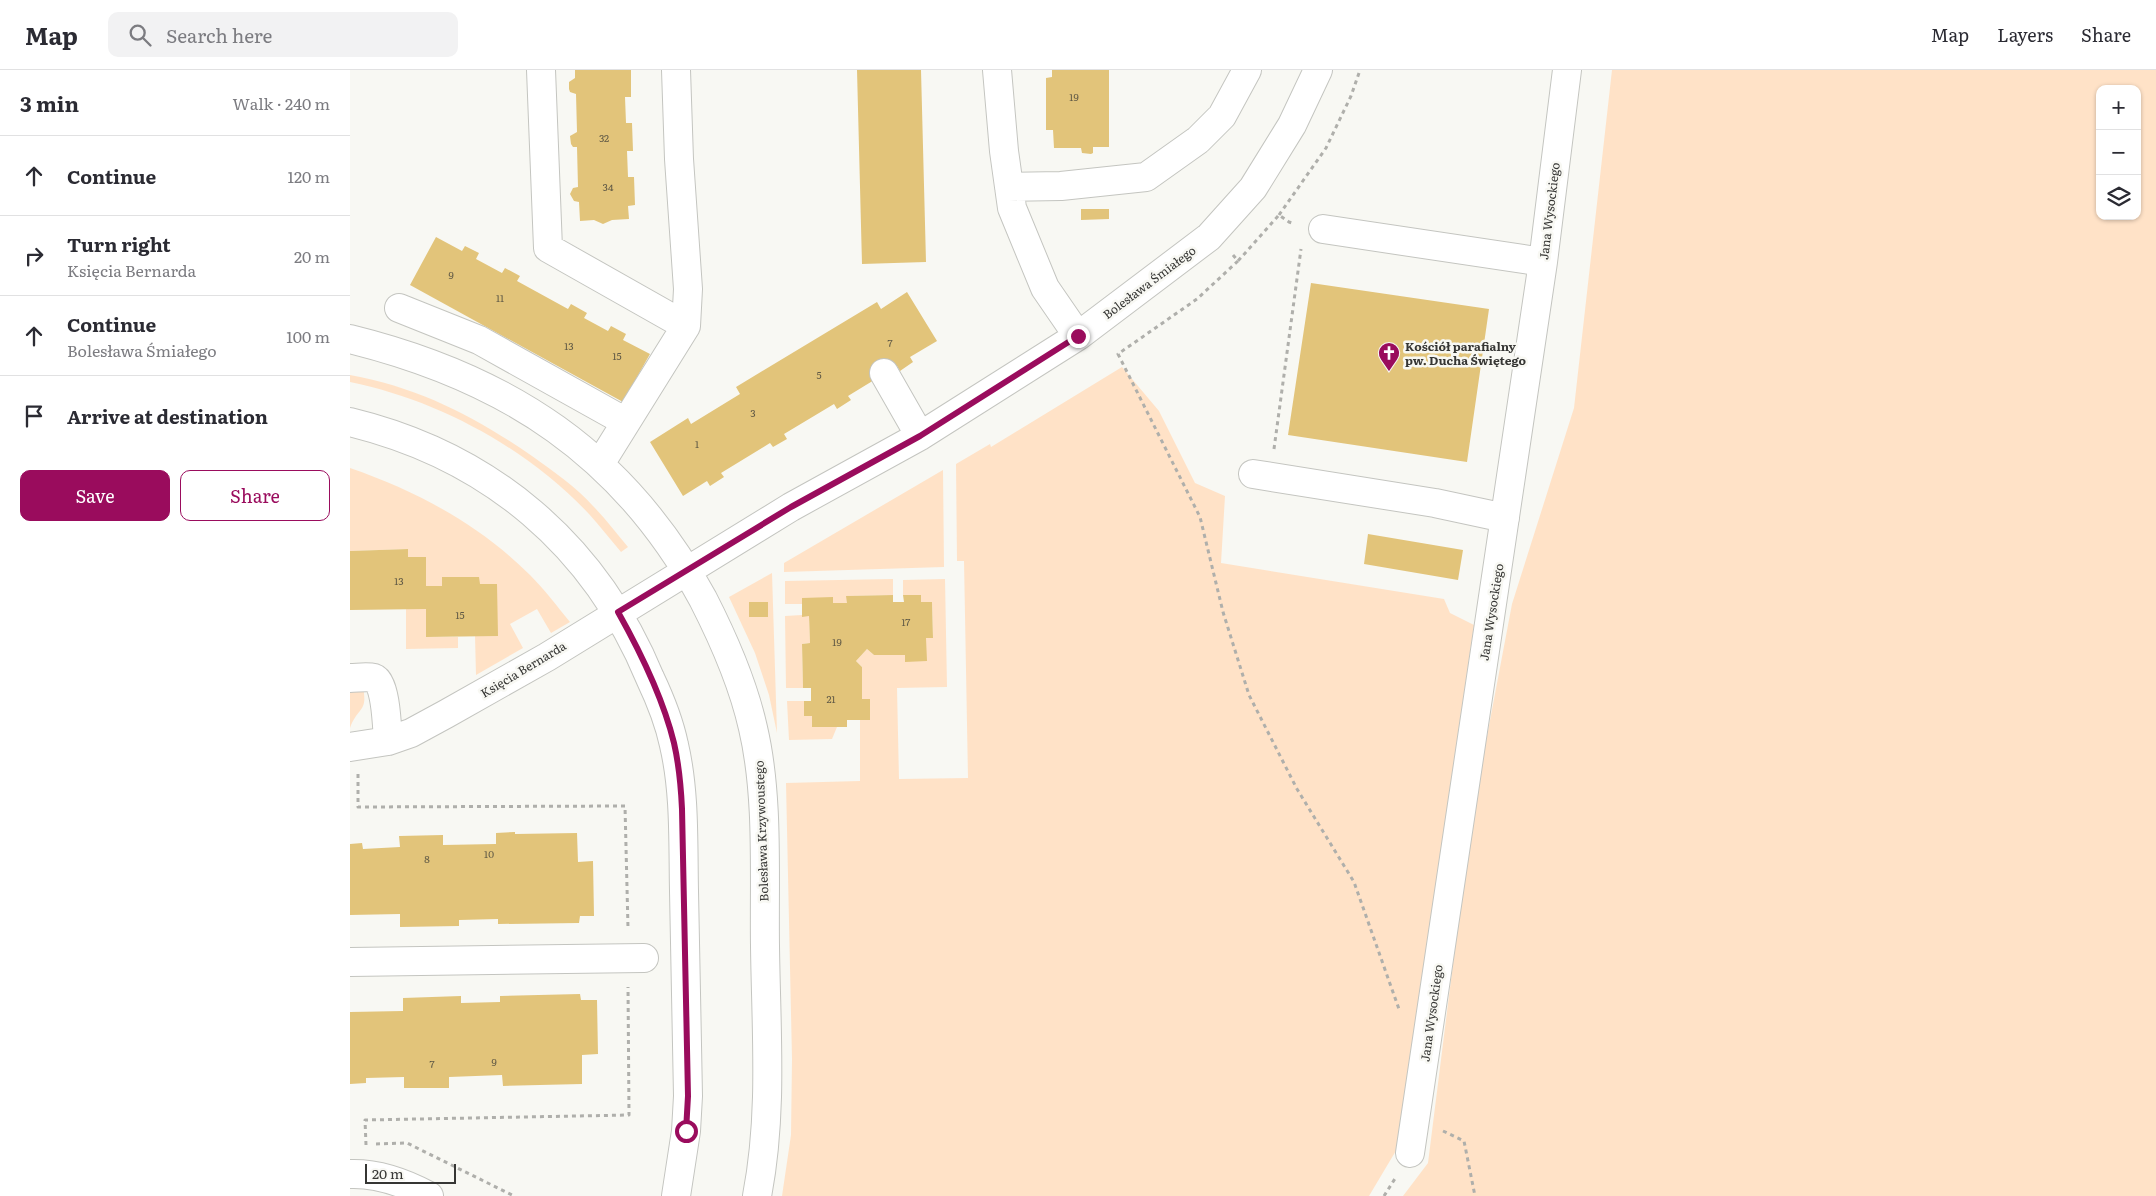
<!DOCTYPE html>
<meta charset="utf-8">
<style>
body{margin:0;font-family:Literata,serif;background:#f2f2f3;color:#2b2b33}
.controls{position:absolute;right:15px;top:15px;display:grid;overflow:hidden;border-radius:10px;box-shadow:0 1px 4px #0004}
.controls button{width:45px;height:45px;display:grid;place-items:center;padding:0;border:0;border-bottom:1px solid #e1e1e2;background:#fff;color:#2b2b33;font:25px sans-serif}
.scale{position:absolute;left:15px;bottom:12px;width:91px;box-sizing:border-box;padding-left:5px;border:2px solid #363634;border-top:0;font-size:14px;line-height:18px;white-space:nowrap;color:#363634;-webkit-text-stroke:4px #f8f8f3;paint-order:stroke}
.stop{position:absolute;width:15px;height:15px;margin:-11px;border:4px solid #9a0c5d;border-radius:50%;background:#fff}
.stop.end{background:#9a0c5d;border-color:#fff;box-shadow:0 1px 5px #0008}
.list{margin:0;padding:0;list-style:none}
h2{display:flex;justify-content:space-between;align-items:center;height:65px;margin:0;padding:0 20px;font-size:21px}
h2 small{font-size:16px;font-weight:400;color:#7c7c81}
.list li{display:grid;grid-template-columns:32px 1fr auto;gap:15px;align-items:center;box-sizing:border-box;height:80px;padding:0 20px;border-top:1px solid #e1e1e2}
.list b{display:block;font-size:19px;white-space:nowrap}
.list p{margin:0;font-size:16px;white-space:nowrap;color:#7c7c81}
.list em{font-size:16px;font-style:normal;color:#7c7c81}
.actions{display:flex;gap:10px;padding:15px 20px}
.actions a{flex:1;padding:11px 0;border:1px solid #9a0c5d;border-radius:10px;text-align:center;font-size:18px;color:#9a0c5d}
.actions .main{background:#9a0c5d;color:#fff}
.icon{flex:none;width:28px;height:28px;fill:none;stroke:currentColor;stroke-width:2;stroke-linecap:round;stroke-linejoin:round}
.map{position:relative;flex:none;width:1806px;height:1126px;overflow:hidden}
header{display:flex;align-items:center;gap:30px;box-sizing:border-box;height:70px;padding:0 25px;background:#fff;border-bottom:1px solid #e1e1e2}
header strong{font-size:24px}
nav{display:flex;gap:28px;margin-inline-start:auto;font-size:18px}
.search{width:350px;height:45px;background:#f2f2f3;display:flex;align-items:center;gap:12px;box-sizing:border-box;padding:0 18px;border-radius:10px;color:#7c7c81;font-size:19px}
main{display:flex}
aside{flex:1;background:#fff}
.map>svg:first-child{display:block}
.green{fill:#ffe2c7;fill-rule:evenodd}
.building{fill:#e2c47a}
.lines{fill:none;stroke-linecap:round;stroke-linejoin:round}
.minor-casing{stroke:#c4c5c0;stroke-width:30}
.path{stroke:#afafab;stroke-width:3;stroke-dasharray:4 4;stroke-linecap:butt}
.minor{stroke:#fff;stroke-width:28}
.route{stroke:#9a0c5d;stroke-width:6}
.labels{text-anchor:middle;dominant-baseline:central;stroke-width:5;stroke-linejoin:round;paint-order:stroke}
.number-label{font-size:10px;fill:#615a46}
.street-label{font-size:12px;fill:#363634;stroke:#f8f8f3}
.poi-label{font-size:12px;font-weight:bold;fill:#363634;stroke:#f8f8f3;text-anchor:start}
</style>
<header>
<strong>Map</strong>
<div class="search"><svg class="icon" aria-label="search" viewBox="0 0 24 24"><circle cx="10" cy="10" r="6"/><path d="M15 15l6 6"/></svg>Search here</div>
<nav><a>Map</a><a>Layers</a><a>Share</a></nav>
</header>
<main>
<aside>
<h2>3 min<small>Walk · 240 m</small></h2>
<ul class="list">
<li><svg class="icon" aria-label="ahead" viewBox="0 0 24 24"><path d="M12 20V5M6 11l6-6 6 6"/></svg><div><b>Continue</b></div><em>120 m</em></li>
<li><svg class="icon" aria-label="right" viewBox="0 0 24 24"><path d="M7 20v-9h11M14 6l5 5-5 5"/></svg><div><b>Turn right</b><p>Księcia Bernarda</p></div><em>20 m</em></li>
<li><svg class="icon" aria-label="ahead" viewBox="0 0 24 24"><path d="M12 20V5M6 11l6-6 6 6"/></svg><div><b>Continue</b><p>Bolesława Śmiałego</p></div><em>100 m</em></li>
<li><svg class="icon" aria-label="arrive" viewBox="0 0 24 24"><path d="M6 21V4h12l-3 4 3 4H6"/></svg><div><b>Arrive at destination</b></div></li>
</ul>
<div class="actions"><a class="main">Save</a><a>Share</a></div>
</aside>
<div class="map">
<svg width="1806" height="1126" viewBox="0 0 1806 1126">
<rect width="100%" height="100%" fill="#f8f8f3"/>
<path class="green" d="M1262,0H1806V1126H1053L1078,1093L1121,751L1162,534L1224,338ZM1750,19H1787V146H1750Z
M772,297L809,341L845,413L875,426L871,493L1094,529L1100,543L1124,555L1047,1079L1019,1126H432L441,1065L442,989L436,713L510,711V650L520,629H512V597L506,591L517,579L524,585H555L576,591V568H583L582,532H571L553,525V510L595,509L597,617L547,618L549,709L618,708L614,491H607L606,394L640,374L641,377Z
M0,305C70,318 124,346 182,386C203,401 226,417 243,436C256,449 266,463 278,477L271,482C260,469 250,456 239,444C177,378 88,330 0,312Z
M0,398C67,421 130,455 180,505C194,519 207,536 220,552L201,563L187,539L160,554L173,578L126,605L125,566L129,507H92V516H76L75,487H58V479L0,481Z
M593,400L594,497L434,502V493Z
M422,503L427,663L419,625L405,583L379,527Z
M543,509V525L497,526V533H483L452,528V534H435V511Z
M56,539H76V567H108V578L56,579Z
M452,545L459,546L460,573L452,574L453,618H436L435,546Z
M0,617H13C18,643 8,636 0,658Z
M437,631H454V646H462V657H487L482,669L439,670Z"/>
<path class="building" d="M225,0H281V27H275L276,53H282L283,81H277L278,107H284L285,135L278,136L279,149L262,150L253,154L244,150L230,151L229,132L224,131L220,124L223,118L228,117L227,77H223L221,74L220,66L227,62L226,24L220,22L219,19V12L225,8Z
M507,0H571L576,192L512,194Z
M702,0H759V77H743V83L741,84L732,83L731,78H704L703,60H696V8L702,7Z
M731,139H759V149L731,150Z
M86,167L112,181L115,176L129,183L126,189L152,203L155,198L170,206L167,211L218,239L221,234L237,243L234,248L258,261L261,256L276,264L273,270L300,284L273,332L60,215Z
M961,213L1139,239L1117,392L938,365Z
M557,222L587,271L560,287L563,292L550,301L547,296L498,326L501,330L487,339L484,334L434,364L437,369L423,377L420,373L371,403L374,407L360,416L357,411L333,426L300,372L338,348L341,354L390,324L386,317L527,232L531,239Z
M1018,464L1113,480L1108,510L1014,494Z
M58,479V487H76V516H92V507H129L130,514H147L148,566L76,567V539L0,540V481Z
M543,525V532H554L553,525H571V532H582L583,568H576L577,591L555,592V585H524L517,579L506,591L512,597V629H520V650H497V657H462V646H454V631H461V618H453L452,574L460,573L459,546L452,547V528L483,527V533H497L496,526Z
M399,532H418V547H399Z
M165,762V764L227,763L228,792L243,791L244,846H230L229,853L148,854V849L109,850V856L50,857V844L0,845V774L12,773L13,779L50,777L49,766L93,765V775L146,774V763Z
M230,924L231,930H247L248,984L232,985V1014L153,1016L152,1005L99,1007V1018H54V1007L16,1008V1013L0,1014V942L53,941V928L111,926V933L150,932V926Z"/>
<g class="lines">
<g class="minor-casing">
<path id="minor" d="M191,0L198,178L336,256
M647,0L654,81L662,138L695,218L728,266
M659,117L711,116L796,107L848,70L872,46L897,0
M973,159L1193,192
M49,238L129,270L276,352
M0,269C158,308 274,384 353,529C374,570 393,613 403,658C419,726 414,806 415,876C416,959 423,1044 407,1126
M534,303L570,366
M0,352C140,386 245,475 300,608C310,629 319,651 324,675C335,722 333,772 334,821C335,889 337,957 338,1026L336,1061L326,1126
M250,394L336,256L338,219L329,89L326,0
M903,404L1085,433L1155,448
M0,608C7,608 17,606 24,608C36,612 37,658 38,671
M0,677L38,671L61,663L96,644L197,587L441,437L570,366L728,266L859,167L903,118L942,55L968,0
M0,892L294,888
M1060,1083L1193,192L1217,0
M0,1104C27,1103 55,1113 79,1126"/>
</g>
<path class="path" d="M929,145L976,78L1001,26L1010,0
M883,185L888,191L929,145L939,152L945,154
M888,191L847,229L768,284L850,447L873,542L899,625L947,719L1004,812L1050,942
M924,379L951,179
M8,704V737L275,736L278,858
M1093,1061L1114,1071L1125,1126
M26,1074L57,1073L164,1126
M16,1075L15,1050L279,1045L278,917
M1034,1126L1046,1107"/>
<use href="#minor" class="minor"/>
</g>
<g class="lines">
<path class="route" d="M336,1061L338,1026L332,739C331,717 329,695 324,673C313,628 291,583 268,542L441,437L570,366L728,266"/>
</g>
<defs>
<g id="church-pin" transform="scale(1.125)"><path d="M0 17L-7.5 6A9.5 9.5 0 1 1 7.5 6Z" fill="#9a0c5d" stroke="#f8f8f3"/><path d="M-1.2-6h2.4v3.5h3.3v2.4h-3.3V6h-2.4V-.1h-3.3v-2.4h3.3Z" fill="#fff"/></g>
</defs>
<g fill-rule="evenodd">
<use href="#church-pin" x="1039" y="283"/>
</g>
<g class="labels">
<g class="number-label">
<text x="724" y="26">19</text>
<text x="254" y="67">32</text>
<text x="258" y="116">34</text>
<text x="101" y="204">9</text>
<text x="150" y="227">11</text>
<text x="540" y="272">7</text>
<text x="219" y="275">13</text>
<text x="267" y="285">15</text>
<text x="469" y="304">5</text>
<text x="403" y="342">3</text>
<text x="347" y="373">1</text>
<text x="49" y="510">13</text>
<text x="110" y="544">15</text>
<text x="556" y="551">17</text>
<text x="487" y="571">19</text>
<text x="481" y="628">21</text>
<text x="139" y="783">10</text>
<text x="77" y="788">8</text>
<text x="144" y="991">9</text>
<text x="82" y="993">7</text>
</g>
<g class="street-label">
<text transform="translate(1199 141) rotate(-83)">Jana Wysockiego</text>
<text transform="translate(799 212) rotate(-37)">Bolesława Śmiałego</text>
<text transform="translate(1141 542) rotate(-81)">Jana Wysockiego</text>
<text transform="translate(173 599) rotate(-31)">Księcia Bernarda</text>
<text transform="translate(411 761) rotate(-92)">Bolesława Krzywoustego</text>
<text transform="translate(1081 943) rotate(-82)">Jana Wysockiego</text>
</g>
<g class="poi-label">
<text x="1055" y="276">Kościół parafialny<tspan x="1055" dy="14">pw. Ducha Świętego</tspan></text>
</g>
</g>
</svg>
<div class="controls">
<button>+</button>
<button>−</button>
<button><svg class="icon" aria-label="layers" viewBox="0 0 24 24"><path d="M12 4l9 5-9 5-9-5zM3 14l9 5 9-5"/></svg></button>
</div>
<div class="scale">20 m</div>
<div class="stop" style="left:336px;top:1061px"></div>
<div class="stop end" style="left:728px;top:266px"></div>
</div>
</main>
